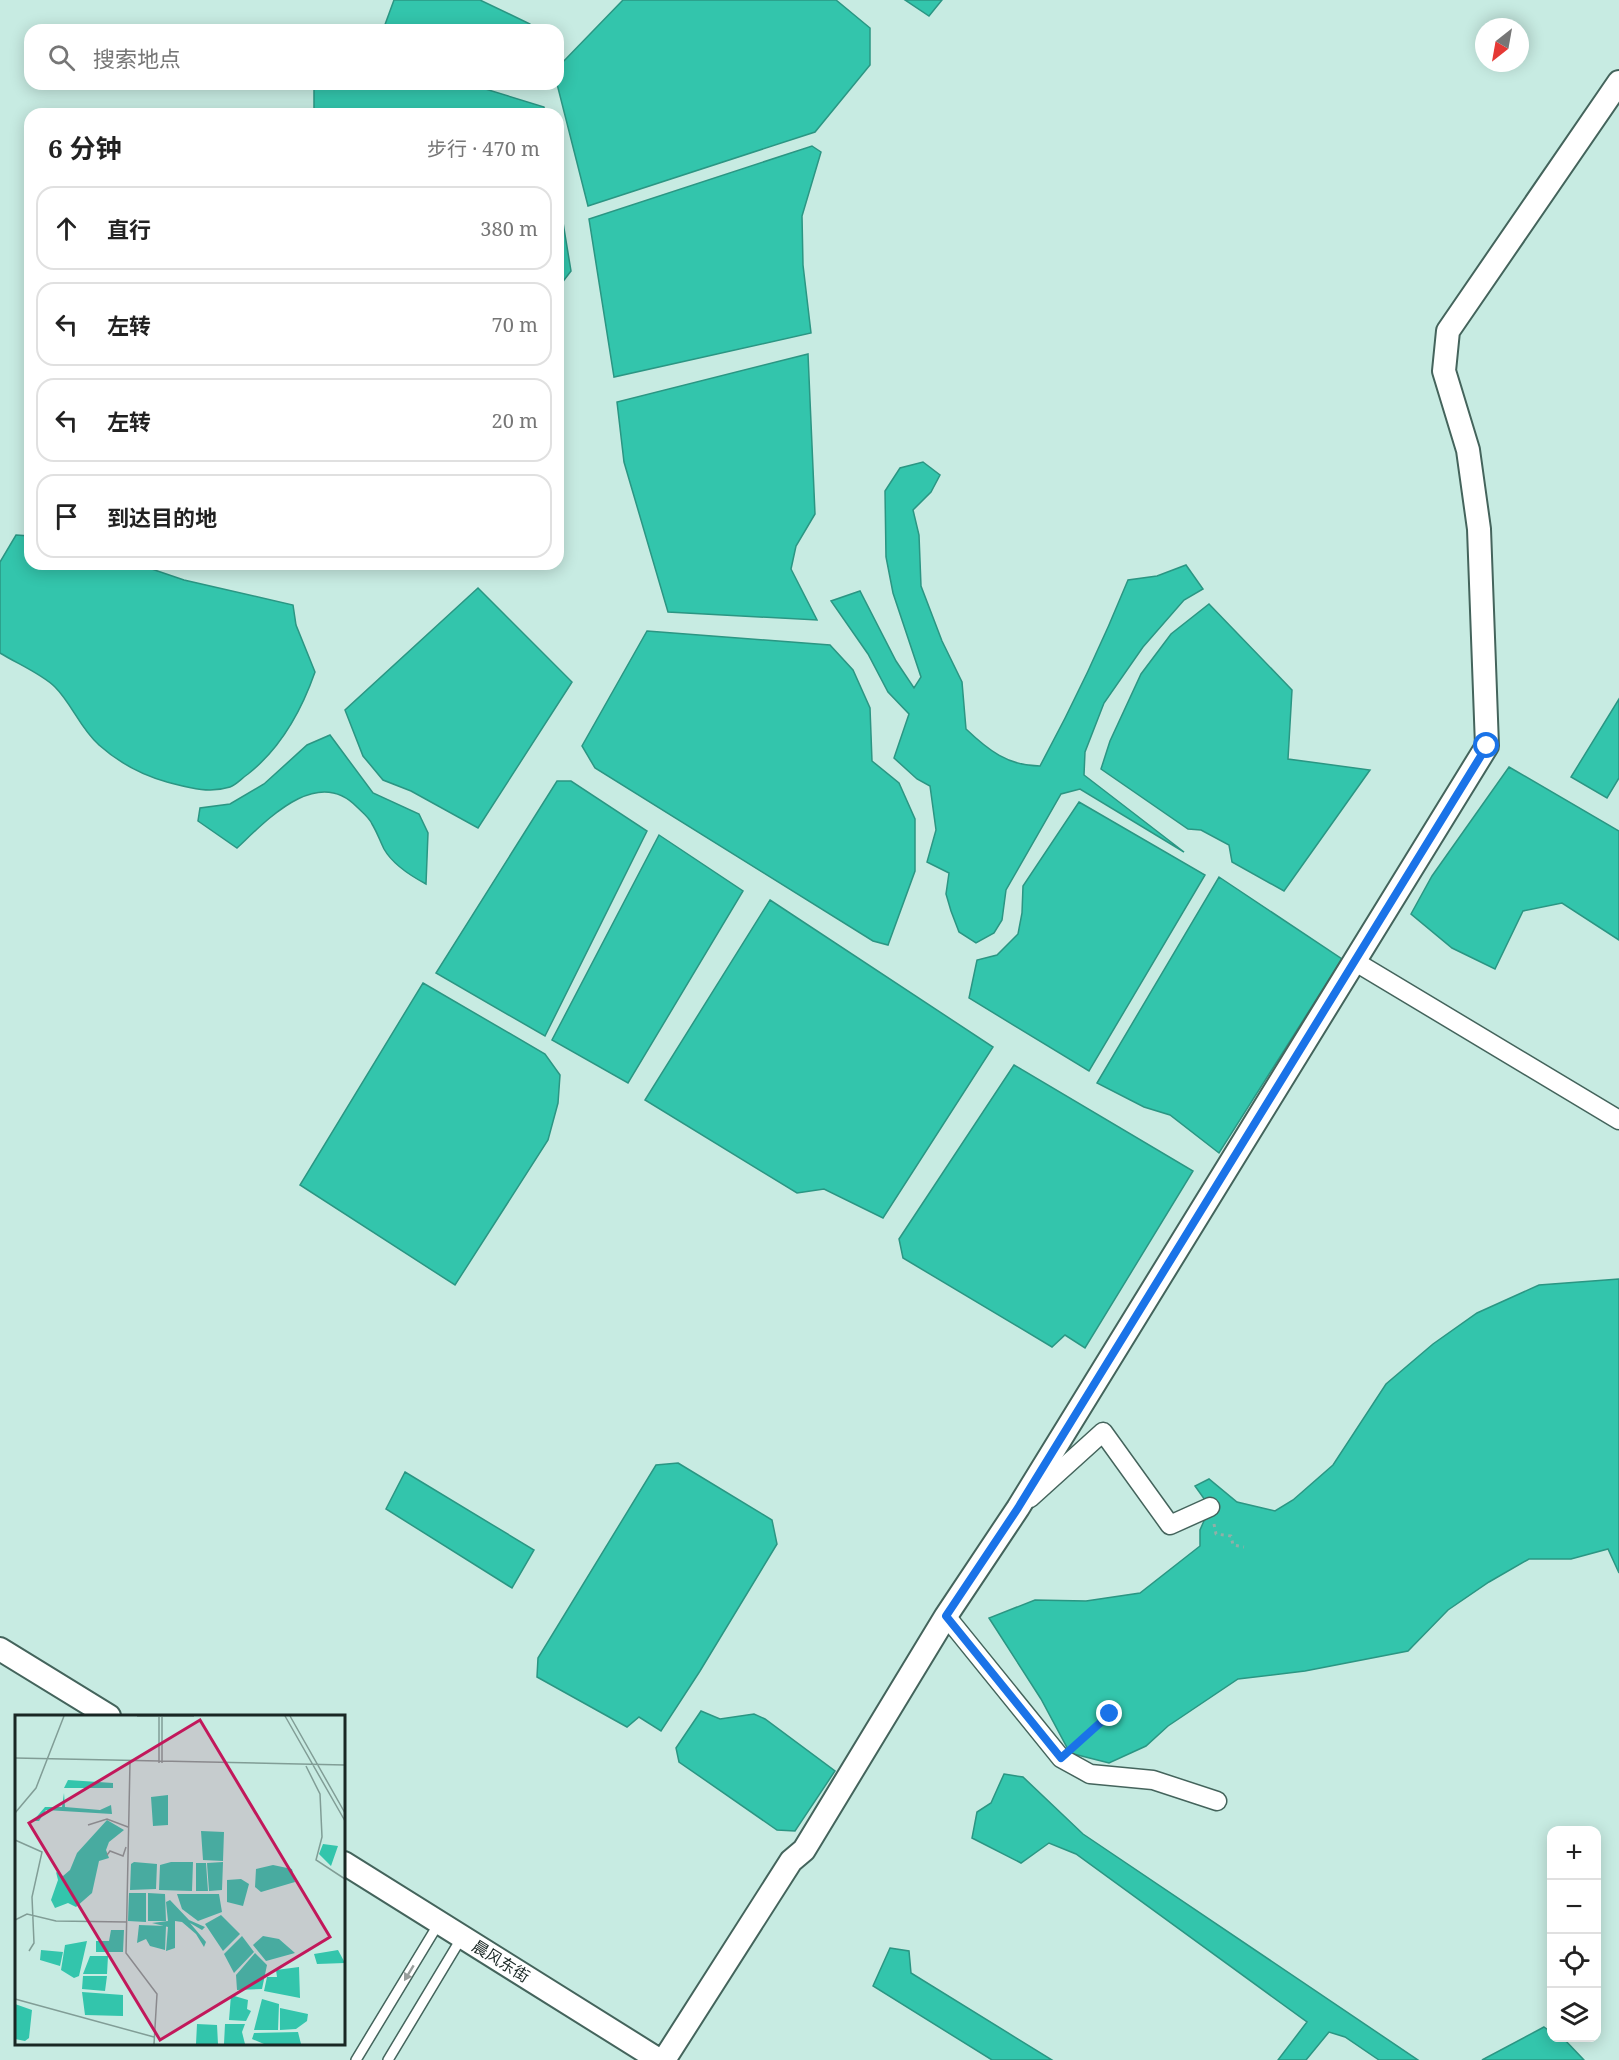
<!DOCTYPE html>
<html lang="zh">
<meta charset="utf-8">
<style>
body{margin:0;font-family:"Noto Serif","Noto Sans SC",serif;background:#f2f2f2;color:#222}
.controls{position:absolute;right:18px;bottom:18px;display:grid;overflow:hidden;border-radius:12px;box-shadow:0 3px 15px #0003}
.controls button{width:54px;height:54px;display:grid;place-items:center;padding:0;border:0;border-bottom:2px solid #e0e0e0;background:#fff;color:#222;font:30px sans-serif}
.compass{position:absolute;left:1475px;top:18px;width:54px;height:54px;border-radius:50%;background:#fff;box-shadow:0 3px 15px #0003;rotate:211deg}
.stop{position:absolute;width:18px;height:18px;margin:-14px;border:4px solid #1a73e8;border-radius:50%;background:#fff}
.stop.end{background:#1a73e8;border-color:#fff;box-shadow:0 2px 6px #0008}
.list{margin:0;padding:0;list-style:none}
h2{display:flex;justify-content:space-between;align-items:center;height:78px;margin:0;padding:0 24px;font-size:26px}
h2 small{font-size:20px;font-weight:400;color:#767676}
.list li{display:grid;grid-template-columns:39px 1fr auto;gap:18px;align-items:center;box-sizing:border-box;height:84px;margin:0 12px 12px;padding:0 12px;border:2px solid #e0e0e0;border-radius:18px}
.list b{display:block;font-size:22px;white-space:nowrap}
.list em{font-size:20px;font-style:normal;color:#767676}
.icon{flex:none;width:33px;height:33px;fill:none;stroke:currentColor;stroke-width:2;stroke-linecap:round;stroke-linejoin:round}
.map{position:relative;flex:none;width:1619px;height:2060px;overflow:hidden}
.search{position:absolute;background:#fff;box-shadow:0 3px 15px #0003;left:24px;top:24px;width:540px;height:66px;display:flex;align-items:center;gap:15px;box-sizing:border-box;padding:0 21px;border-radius:18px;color:#767676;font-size:22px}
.panel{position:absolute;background:#fff;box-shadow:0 3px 15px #0003;left:24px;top:108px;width:540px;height:462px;border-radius:18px}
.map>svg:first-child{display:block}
.water{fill:#33c5ac;stroke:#2b9683;stroke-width:1.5}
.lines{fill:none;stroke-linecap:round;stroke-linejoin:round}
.service-casing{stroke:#44645c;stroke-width:12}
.minor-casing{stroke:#44645c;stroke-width:21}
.tertiary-casing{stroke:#44645c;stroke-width:26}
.path{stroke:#91afa7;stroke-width:3;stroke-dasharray:3 4.5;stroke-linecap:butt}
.service{stroke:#fff;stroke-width:9}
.minor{stroke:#fff;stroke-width:18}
.tertiary{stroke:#fff;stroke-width:22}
.oneway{fill:#989e9c}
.route{stroke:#1a73e8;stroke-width:8}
.labels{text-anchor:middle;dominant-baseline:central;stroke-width:4.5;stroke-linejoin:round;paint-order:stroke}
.street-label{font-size:16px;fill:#192724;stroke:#fff}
.inset-road{fill:none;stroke:#819d96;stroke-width:1.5}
.view{fill:#c2185b;fill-opacity:0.15;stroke:#c2185b;stroke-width:3}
.inset-edge{fill:none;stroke:#192724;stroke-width:3}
</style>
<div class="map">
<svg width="1619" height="2060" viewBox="0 0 1619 2060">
<rect width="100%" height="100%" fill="#c7ebe2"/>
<path class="water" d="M394,0H480L530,24L531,30H383Z
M623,0H836L870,28V65L815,132L588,206L557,84L558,67Z
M905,0H942L929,16Z
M314,84H469L544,107L545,114H314Z
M812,146L821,152L802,216L803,265L811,333L614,377L589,219Z
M558,192L571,271L558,288Z
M808,354L815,514L796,546L791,569L817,620L668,612L624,462L617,402Z
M923,462L940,475L931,492L913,510L919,535L921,586L942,641L962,682L966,729C988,750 1008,766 1040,766C1073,705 1102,644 1128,580L1157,576L1186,565L1203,589L1184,600L1143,647L1104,703L1085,752L1084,775L1184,852L1080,789L1061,794L1006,890L1002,920L994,933L976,943L959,932L951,911L946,894L949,873L927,862L936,830L930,786L917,779L894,758L909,714L888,692L868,654L831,601L860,591L896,661L914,688L921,677L893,593L886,557L885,491L900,468Z
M16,535L30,536V564H137L184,580L293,605L296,625L315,672C301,712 281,748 248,774C242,778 236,785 230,787C208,794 187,787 167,782C142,775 118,762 99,745C80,728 72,704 55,687C42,674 16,663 0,653V562Z
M478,588L572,682L478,828L411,791L383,780L363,756L345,710Z
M1209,604L1292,690L1288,759L1370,770L1284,891L1232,862L1229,845L1201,830L1188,829L1101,769L1110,741L1141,674L1171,634Z
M647,631L830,645L853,670L870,708L872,761L899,783L915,819V871L888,945L873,941L595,768L582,746Z
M1619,699V778L1607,798L1571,777Z
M330,735L373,793L419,814L428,833L426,884C411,876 393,865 384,849C380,841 377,832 372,824C369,817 362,812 357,807C317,765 266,821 237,848L198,821L200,808L230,804L264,784L307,745Z
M1509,767L1619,831V940L1562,903L1523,911L1495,969L1452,948L1411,914L1432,876Z
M557,781H571L647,831L545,1036L436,973Z
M1079,802L1205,875L1089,1071L969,998L977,960L997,955L1018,934L1022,913L1023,886Z
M659,835L743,891L628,1083L552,1040Z
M1219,877L1342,959L1219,1153L1170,1115L1144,1107L1097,1083Z
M770,900L993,1047L883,1218L824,1189L797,1193L645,1100Z
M423,983L545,1054L560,1075L558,1103L548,1140L455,1285L300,1185Z
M1014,1065L1193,1171L1085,1348L1065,1335L1052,1347L903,1258L899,1239Z
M1619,1279V1573L1608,1549L1571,1559H1529L1489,1582L1448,1610L1408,1651L1305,1671L1238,1679L1168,1726L1146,1746L1109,1763L1070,1753L1041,1699L989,1618L1035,1600L1086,1601L1140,1593L1200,1546V1530L1210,1507L1195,1486L1209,1479L1237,1502L1275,1511L1293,1500L1333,1465L1386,1384L1433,1344L1477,1313L1539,1285Z
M678,1463L772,1520L777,1544L700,1671L661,1731L639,1717L627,1727L537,1677L538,1658L656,1465Z
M405,1472L534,1550L512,1588L386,1509Z
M701,1711L720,1719L754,1714L765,1719L835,1771L795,1831L777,1830L679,1762L676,1748Z
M1004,1774L1023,1777L1083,1834L1418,2060H1379L1345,2037L1329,2032L1306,2060H1278L1307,2022L1076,1854L1049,1843L1021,1863L972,1838L977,1812L991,1803Z
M890,1948L909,1951L911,1973L1052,2060H992L873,1986Z
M1544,2027L1551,2032L1552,2038H1563L1584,2060H1482Z"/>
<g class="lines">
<g class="service-casing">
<path id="service" d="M356,2060L439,1923
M388,2060L462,1937"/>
</g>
<g class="minor-casing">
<path id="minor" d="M1354,961L1619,1120
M1030,1498L1103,1432L1170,1525L1210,1507
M946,1616L1061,1758L1090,1774L1153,1780L1217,1801"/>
</g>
<g class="tertiary-casing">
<path id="tertiary" d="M0,1649L109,1716
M344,1863L659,2060
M664,2060L791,1861L804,1850L946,1616L1018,1508L1487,746L1479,529L1468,450L1444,371L1448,331L1619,82"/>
</g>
<path class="path" d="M1214,1524L1216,1534L1231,1536L1233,1545L1244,1547
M1076,1745L1111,1714"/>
<use href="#service" class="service"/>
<use href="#minor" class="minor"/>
<use href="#tertiary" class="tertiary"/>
</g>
<defs><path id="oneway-solid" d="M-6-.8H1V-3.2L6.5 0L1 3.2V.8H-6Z" transform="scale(1.5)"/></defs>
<use class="oneway" href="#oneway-solid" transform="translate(409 1973) rotate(121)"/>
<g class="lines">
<path class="route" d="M1110,1714L1061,1758L946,1616L1018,1508L1487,746"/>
</g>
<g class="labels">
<g class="street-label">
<text transform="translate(501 1961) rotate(32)">晨风东街</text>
</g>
</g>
<g transform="translate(15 1715)">
<rect width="330" height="330" fill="#c7ebe2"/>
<path d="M53,65L98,68V73H49ZM49,78L50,92L85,95L96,90L97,99L31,95L24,106H18L30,92H47ZM153,80V110L138,111L136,82ZM92,105L109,115L94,127L91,135L94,143L84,146L77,178L61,192L53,188L40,193L36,185L43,165L41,157L48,161L55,155L62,138ZM186,116L209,117L208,146L188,145ZM308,129L323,131L316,151L304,139ZM119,147L142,149L141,174L115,175L116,149ZM156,147H178L177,176L144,175L145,150ZM208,147L207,175L194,176L192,148ZM181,148H191L193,176H181ZM258,150L277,154L280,167L246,177L240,172L241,154ZM226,164L234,169L228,191L212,187V165ZM114,178H131V207L113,206ZM133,178L150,179L151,206H133ZM162,179H204L207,197L183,206L167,194ZM155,185L174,205L190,212L187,215L175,208L191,227L189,232L181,219L167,207L160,206V233L151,236L153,212L137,208L153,206L151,187ZM206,200L225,219L208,236L190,209ZM124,210L151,211L150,235L135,231L131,224L122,228ZM96,215H109L108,237H81V226H94ZM227,221L239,237L219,258L209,239ZM248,221L264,224L280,238L251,246L238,230ZM72,226L64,261L59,263L46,255L50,230ZM26,235L48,237L45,251L25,245ZM323,235L330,248L302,249L299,239ZM240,238L252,250L247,274L222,275L221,260ZM75,241H93L92,259H68ZM284,252L285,283L249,276L252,262H262L261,255ZM68,261H92L90,276L67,274ZM67,277L108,280V301L70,300ZM216,280L233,285L232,294L236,296L231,306L214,305ZM247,284L264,289L263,315H239ZM0,289L17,295L14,323L10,326L0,324ZM265,293L293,299L292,306L281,314L265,315ZM182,309L202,310L203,329H181ZM210,309H230L227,317L230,329H209ZM283,317L286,329H249L237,324L239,318Z" fill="#33c5ac"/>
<path class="inset-road" d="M122,1H179M270,1L330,106M275,1L330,98M0,43L330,50M115,47L111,238L142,279L139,329M144,48V2M147,48V2M291,51L305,79L307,122L301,145L330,164M0,98L21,73L49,1M73,110L92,104L113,112M0,125L27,137L17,182L19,228L14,236M92,140L95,136L108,141L111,132M0,205L12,199L41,206L112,207M0,284L139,322"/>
<path class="view" d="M185,5L315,222L145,325L14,108Z"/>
<rect width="330" height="330" class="inset-edge"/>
</g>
</svg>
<div class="controls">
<button>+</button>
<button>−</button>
<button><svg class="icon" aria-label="locate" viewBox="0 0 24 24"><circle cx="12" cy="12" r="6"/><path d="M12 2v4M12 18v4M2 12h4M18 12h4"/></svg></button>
<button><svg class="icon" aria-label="layers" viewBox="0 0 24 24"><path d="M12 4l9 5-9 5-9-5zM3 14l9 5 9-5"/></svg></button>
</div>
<svg class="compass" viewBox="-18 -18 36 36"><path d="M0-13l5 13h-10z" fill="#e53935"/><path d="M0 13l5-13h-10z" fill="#767676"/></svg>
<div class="stop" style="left:1487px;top:746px"></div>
<div class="stop end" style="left:1110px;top:1714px"></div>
<div class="search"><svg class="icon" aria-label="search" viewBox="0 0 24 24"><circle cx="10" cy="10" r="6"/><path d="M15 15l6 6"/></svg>搜索地点</div>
<section class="panel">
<h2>6 分钟<small>步行 · 470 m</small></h2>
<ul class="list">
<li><svg class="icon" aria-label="ahead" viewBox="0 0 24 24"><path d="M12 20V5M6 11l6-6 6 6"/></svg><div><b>直行</b></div><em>380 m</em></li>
<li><svg class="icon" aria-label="left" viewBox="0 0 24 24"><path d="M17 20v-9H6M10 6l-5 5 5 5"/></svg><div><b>左转</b></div><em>70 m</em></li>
<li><svg class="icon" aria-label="left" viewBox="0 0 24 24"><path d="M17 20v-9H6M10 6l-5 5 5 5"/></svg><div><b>左转</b></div><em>20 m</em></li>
<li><svg class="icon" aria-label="arrive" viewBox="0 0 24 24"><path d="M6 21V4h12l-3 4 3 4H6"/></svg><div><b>到达目的地</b></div></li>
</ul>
</section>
</div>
